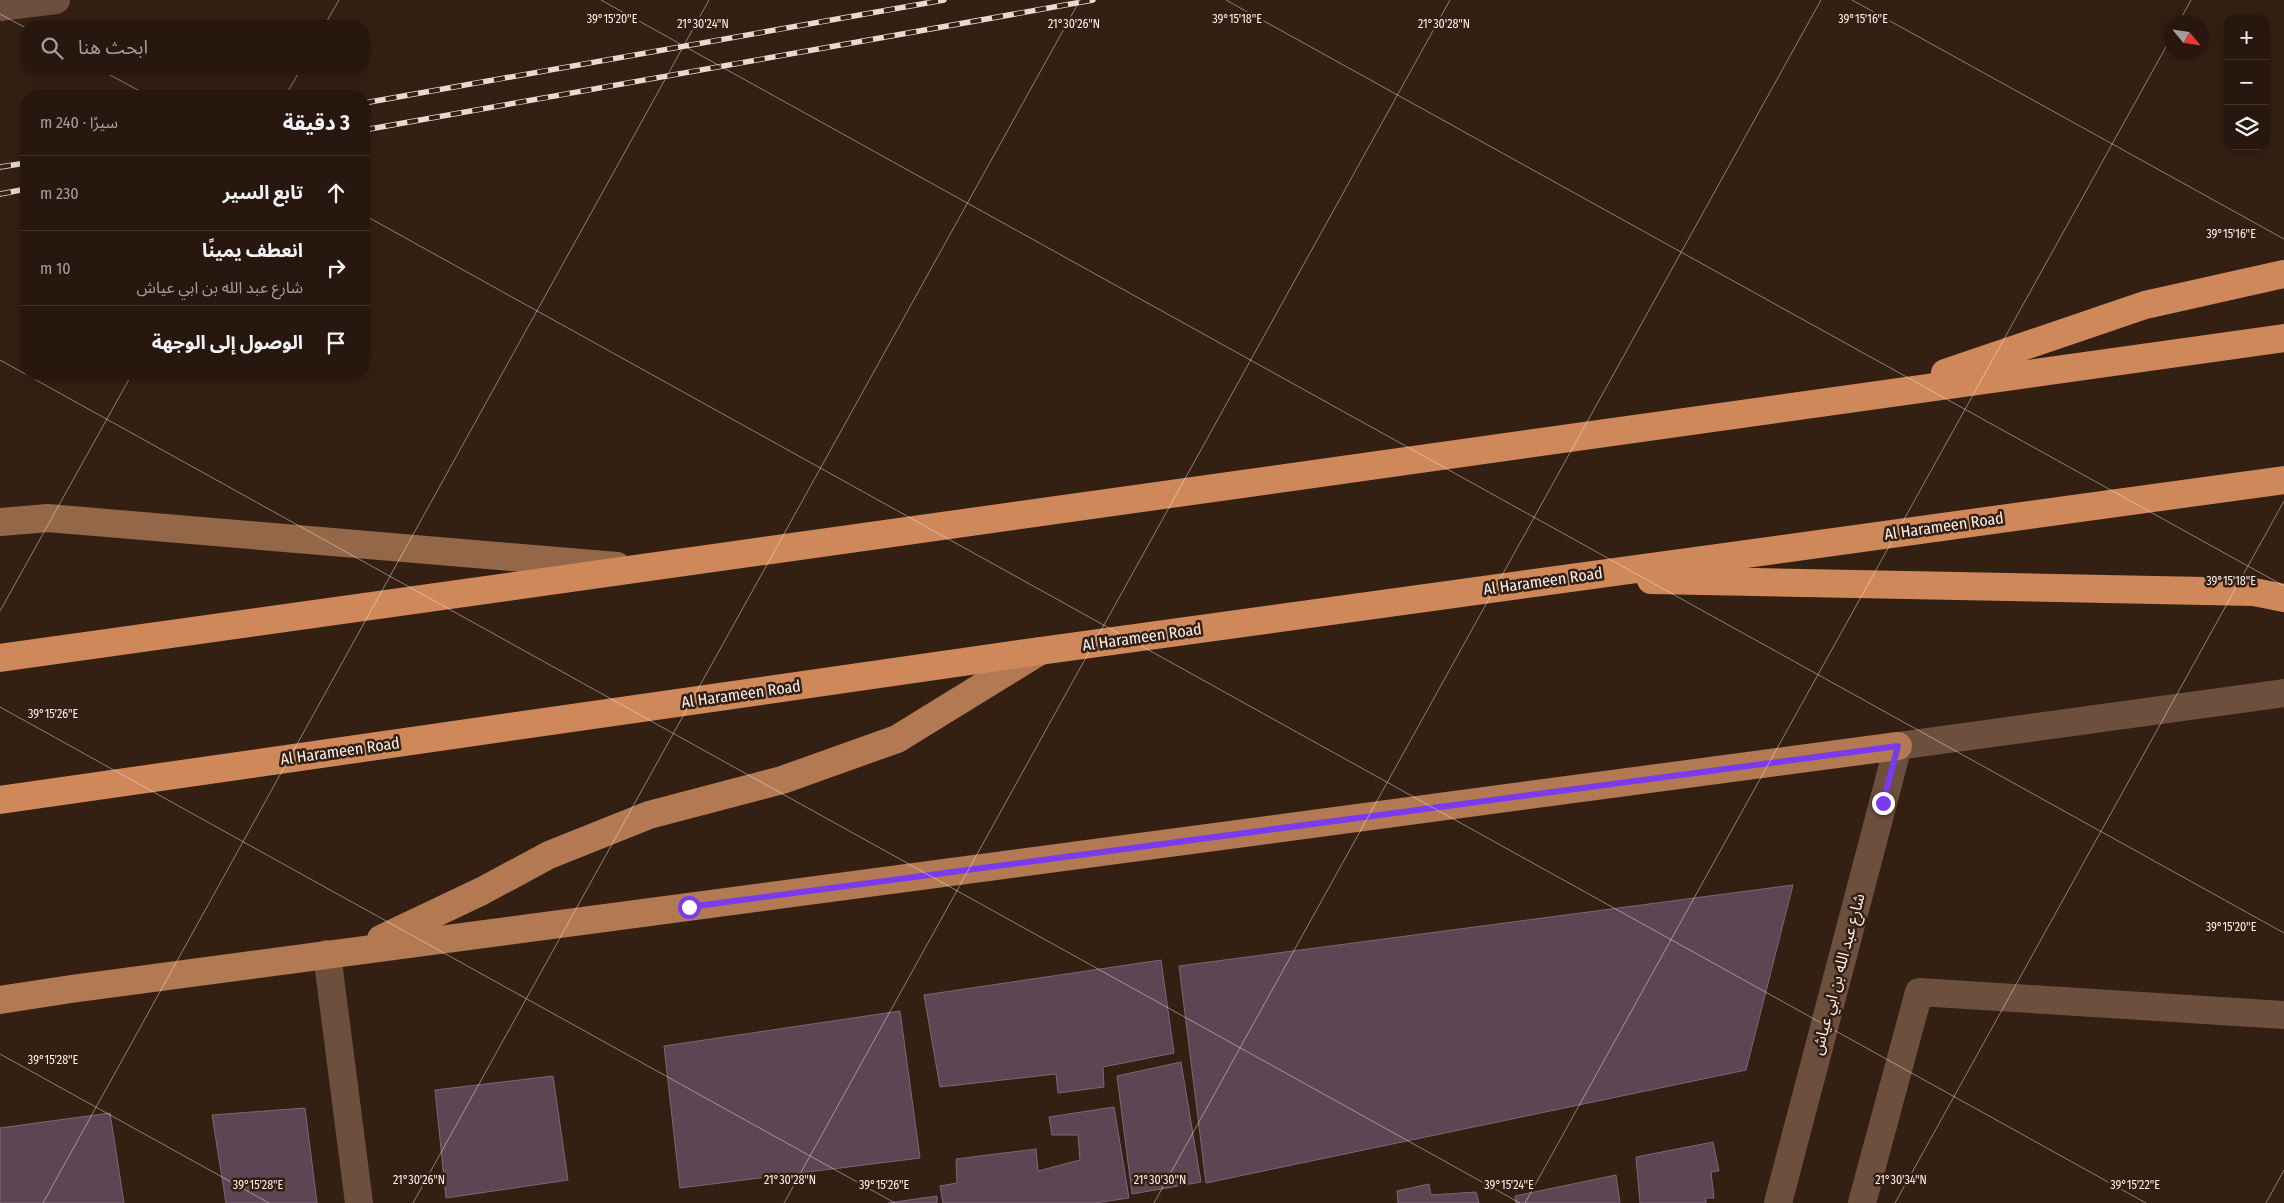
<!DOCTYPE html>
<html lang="ar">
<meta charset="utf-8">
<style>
body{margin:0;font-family:"Fira Sans Condensed","Noto Sans Arabic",sans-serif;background:#33241c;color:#f1f3f6;direction:rtl}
.controls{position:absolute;right:15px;top:15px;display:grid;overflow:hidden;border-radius:10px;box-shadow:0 2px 12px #0003}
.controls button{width:45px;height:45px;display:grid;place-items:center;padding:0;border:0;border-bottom:1px solid #43362e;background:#27170e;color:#f1f3f6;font:25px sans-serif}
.compass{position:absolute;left:2164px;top:15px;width:45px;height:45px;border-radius:50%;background:#27170e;box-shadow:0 2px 12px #0003;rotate:119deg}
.stop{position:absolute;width:15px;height:15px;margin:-11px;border:4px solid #7c3aed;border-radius:50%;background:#fff}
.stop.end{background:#7c3aed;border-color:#fff;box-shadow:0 1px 5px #0008}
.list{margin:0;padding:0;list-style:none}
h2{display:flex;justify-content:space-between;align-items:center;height:65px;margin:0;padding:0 20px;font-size:21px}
h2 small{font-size:16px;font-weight:400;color:#a49f9e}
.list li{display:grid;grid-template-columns:32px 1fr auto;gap:15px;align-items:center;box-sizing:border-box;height:75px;padding:0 20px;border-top:1px solid #43362e}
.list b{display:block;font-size:19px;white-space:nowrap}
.list p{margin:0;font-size:16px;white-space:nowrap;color:#a49f9e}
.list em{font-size:16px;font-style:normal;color:#a49f9e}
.icon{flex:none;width:28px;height:28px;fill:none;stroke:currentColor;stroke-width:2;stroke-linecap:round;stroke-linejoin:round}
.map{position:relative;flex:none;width:2284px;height:1203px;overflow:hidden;direction:ltr}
.search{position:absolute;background:#27170e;box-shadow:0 2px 12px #0003;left:20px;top:20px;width:350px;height:55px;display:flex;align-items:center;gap:12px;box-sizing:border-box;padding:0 18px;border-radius:20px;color:#a49f9e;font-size:19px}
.panel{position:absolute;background:#27170e;box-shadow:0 2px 12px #0003;left:20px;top:90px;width:350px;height:290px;border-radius:20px;direction:rtl}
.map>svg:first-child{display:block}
.building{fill:#5d4654;stroke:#7e6674}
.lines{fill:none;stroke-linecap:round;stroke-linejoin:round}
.street{stroke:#6c503d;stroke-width:28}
.secondary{stroke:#946749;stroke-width:28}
.primary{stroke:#b37952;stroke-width:28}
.highway{stroke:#ce8859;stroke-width:28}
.rail-casing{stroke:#e7dad3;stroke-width:5.5}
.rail{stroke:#341f13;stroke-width:4;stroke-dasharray:11;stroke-linecap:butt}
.route{stroke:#7c3aed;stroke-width:6}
.ticks{fill:none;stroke:#fdf1eb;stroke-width:1;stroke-opacity:0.45}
.labels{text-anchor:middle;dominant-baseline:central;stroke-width:5;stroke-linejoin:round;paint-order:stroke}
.street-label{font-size:16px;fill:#fdf1eb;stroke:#341f13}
.ticks-label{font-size:12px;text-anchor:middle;fill:#fdf1eb;stroke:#341f13;stroke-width:5;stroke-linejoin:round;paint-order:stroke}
</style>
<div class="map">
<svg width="2284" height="1203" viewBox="0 0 2284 1203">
<rect width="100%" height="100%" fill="#341f13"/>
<path class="building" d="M1793,885L1746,1070L1206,1183L1179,966Z
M1161,960L1174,1053L1103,1067L1104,1087L1058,1093L1056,1074L940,1087L924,995Z
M900,1011L920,1158L680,1188L664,1046Z
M1181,1062L1201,1182L1132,1194L1117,1076Z
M553,1076L568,1180L446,1198L435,1090Z
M1114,1107L1129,1198L1095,1203H943L940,1186L957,1183L956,1159L1036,1149L1038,1171L1080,1160L1078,1135H1052L1049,1117Z
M305,1108L317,1203H226L212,1115Z
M110,1113L124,1203H0V1128Z
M1713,1142L1719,1171L1711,1172L1714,1198H1706V1203H1640L1636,1157Z
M1616,1175L1620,1203H1516L1515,1196Z
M1429,1184L1431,1195L1476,1192L1479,1203H1398L1397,1191Z
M937,1196V1203H888Z"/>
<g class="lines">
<path class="street" d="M0,7L56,0
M327,954L359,1203
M1778,1203L1898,746L2284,693
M1862,1203L1919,992L2284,1015"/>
<path class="secondary" d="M0,522L48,518L617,566"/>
<path class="primary" d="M381,939L482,891L549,855L649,815L782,780L897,739L1040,651
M0,1000L71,989L1898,746"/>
<path class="highway" d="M1945,373L2145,305L2284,274
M1651,580L2254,592L2284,598
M0,658L2284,338
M0,800L1040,651L2284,480"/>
<g class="rail-casing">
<path id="rail" d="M364,103L944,0
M364,130L1093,0
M0,167L26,163
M0,194L26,189"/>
</g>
<use href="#rail" class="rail"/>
</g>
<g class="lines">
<path class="route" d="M689,907L1898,746L1883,803"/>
</g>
<path class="ticks" d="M601,0L2284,933M1226,0L2284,586M1852,0L2284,239M0,14L26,28M2179,22L2191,0M324,26L339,0M99,69L149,96M285,96L301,69M364,215L2146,1203M0,360L1520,1203M0,611L132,374M0,707L895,1203M0,1054L269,1203M43,1203L709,0M413,1203L1080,0M784,1203L1450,0M1154,1203L1821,0M1525,1203L2172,36M1895,1203L2284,501M2266,1203L2284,1170"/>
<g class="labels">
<g class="street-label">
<text transform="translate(1944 526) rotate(-8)">Al Harameen Road</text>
<text transform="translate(1543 581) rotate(-8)">Al Harameen Road</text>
<text transform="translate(1142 637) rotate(-8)">Al Harameen Road</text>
<text transform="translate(741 694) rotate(-8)">Al Harameen Road</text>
<text transform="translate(340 751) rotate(-8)">Al Harameen Road</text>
<text transform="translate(1838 974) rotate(-75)">شارع عبد الله بن ابي عياش</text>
</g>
</g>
<g class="ticks-label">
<text x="1863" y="23">39°15'16"E</text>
<text x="612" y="23">39°15'20"E</text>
<text x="1237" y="23">39°15'18"E</text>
<text x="703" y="28">21°30'24"N</text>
<text x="1074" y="28">21°30'26"N</text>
<text x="1444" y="28">21°30'28"N</text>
<text x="2231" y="238">39°15'16"E</text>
<text x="2231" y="585">39°15'18"E</text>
<text x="53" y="718">39°15'26"E</text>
<text x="2231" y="931">39°15'20"E</text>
<text x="53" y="1064">39°15'28"E</text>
<text x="419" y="1184">21°30'26"N</text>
<text x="790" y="1184">21°30'28"N</text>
<text x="1160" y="1184">21°30'30"N</text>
<text x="1901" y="1184">21°30'34"N</text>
<text x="258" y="1189">39°15'28"E</text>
<text x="884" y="1189">39°15'26"E</text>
<text x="1509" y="1189">39°15'24"E</text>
<text x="2135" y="1189">39°15'22"E</text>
</g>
</svg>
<div class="controls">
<button>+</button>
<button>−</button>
<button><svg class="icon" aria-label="layers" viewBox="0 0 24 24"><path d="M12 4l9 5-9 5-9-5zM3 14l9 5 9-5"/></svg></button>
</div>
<svg class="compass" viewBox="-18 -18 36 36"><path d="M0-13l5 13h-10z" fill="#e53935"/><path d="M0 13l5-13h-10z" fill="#a49f9e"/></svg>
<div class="stop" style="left:689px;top:907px"></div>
<div class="stop end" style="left:1883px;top:803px"></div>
<div class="search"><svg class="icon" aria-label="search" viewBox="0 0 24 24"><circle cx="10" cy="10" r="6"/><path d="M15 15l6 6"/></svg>ابحث هنا</div>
<section class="panel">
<h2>3 دقيقة<small>سيرًا · 240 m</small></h2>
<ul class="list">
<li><svg class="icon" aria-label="ahead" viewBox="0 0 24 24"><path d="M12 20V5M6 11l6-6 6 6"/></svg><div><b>تابع السير</b></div><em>230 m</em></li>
<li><svg class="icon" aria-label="right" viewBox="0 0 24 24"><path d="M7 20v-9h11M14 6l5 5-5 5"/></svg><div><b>انعطف يمينًا</b><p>شارع عبد الله بن ابي عياش</p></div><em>10 m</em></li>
<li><svg class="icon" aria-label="arrive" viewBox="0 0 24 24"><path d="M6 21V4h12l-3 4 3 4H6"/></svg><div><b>الوصول إلى الوجهة</b></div></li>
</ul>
</section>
</div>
